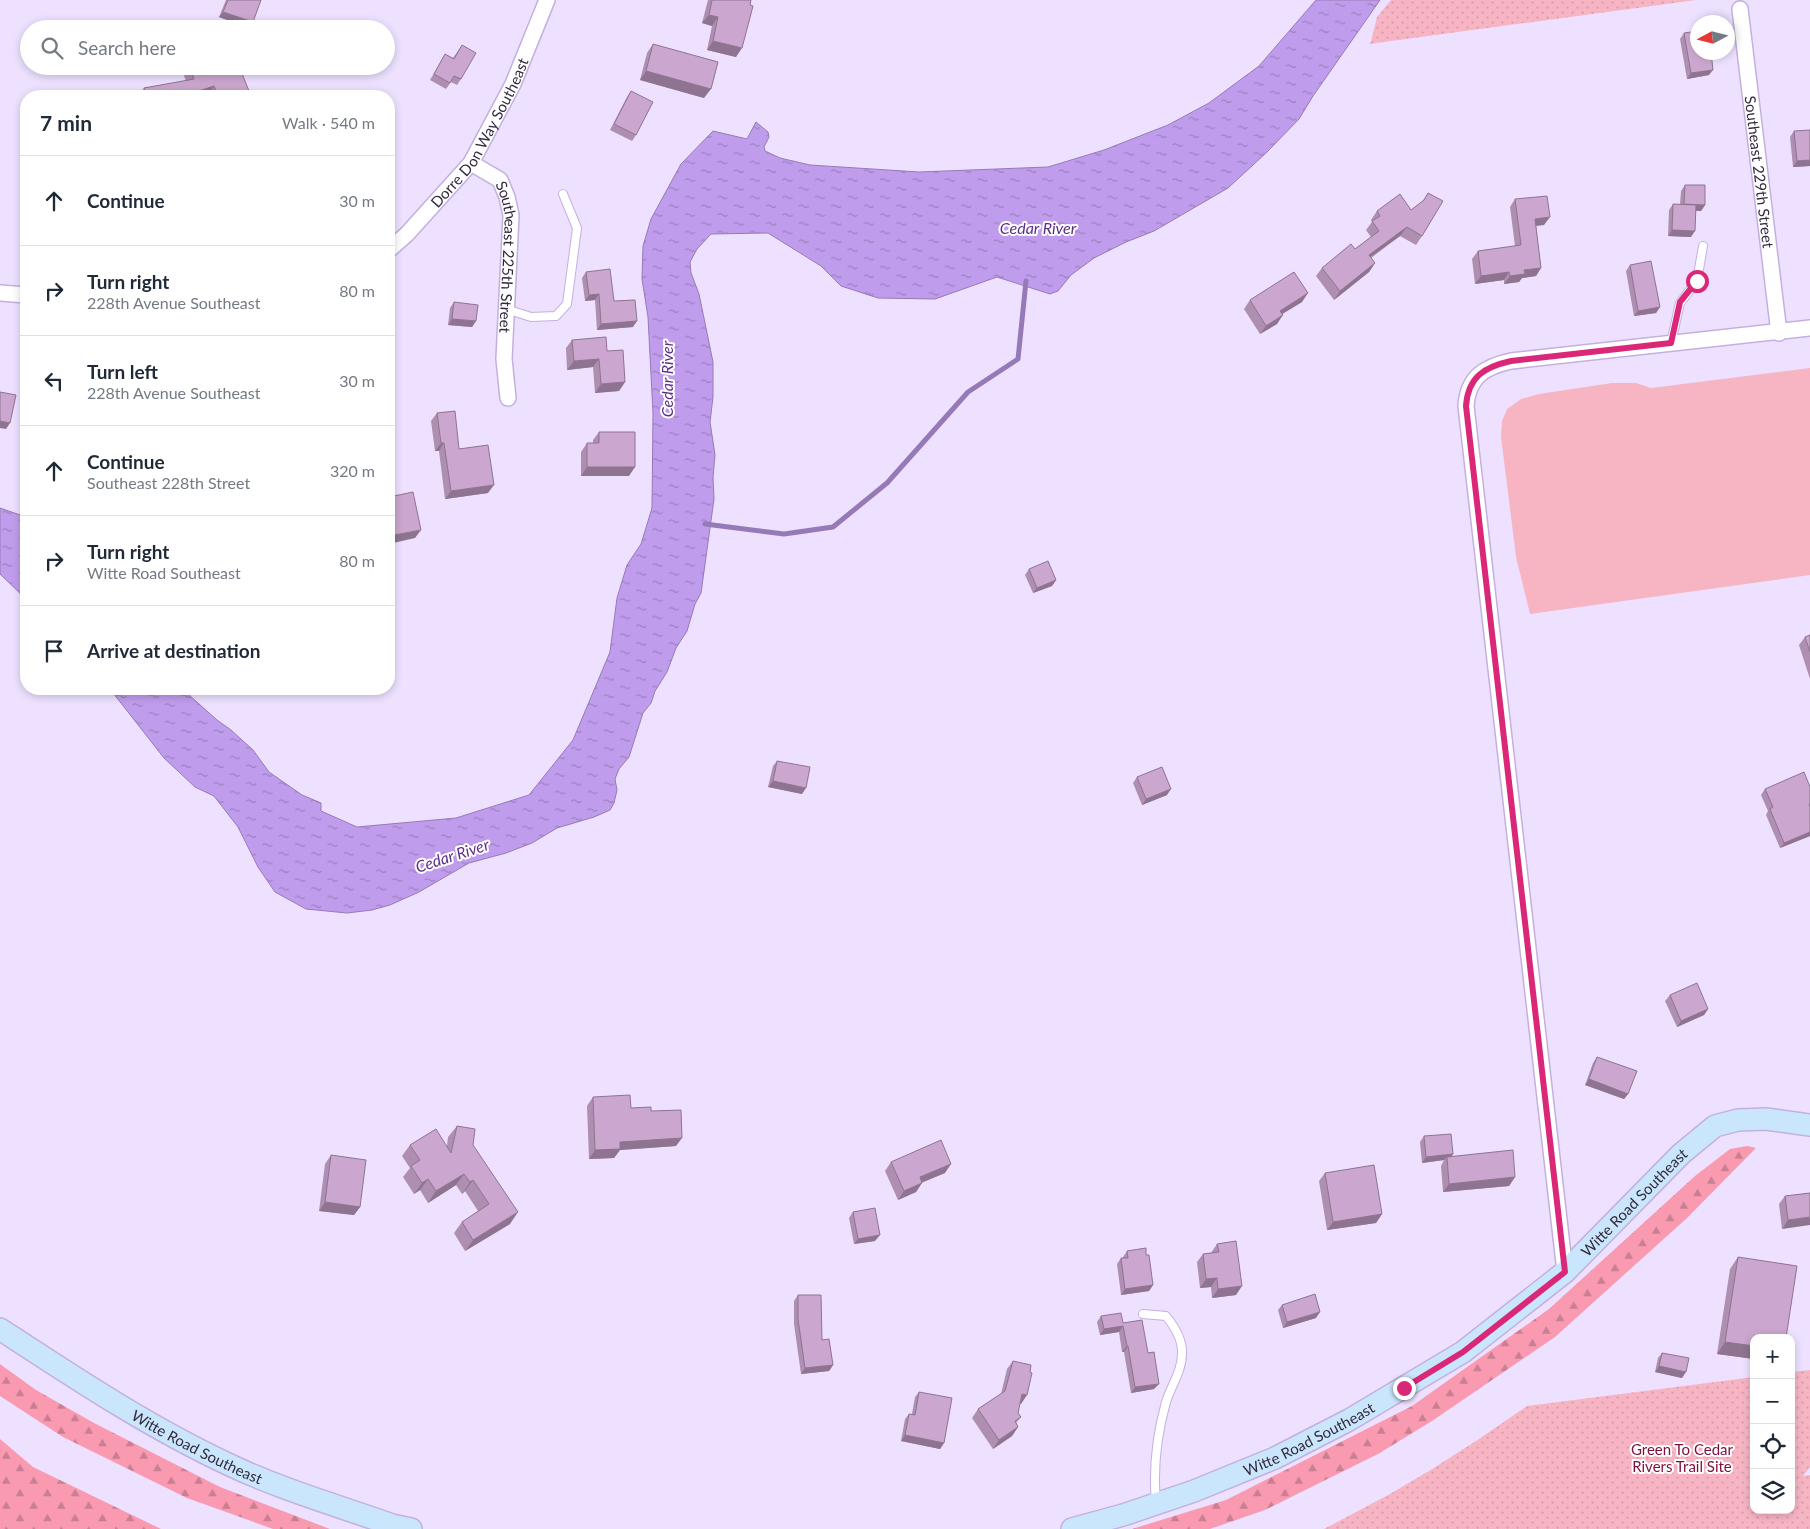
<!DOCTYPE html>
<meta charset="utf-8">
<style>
body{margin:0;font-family:Lato,sans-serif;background:#f2f2f3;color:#1f2937}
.controls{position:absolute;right:15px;bottom:15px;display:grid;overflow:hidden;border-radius:10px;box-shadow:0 2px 8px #0003}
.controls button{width:45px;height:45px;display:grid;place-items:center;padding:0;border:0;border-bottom:1px solid #e0e1e3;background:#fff;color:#1f2937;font:25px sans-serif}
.compass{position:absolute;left:1690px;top:15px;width:45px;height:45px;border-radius:50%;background:#fff;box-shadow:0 2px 8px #0003;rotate:263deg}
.stop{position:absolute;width:15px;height:15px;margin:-11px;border:4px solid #db2777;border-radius:50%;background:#fff}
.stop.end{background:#db2777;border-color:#fff;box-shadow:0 1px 5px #0008}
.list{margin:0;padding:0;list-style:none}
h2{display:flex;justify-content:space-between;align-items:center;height:65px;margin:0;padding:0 20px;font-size:21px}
h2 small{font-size:16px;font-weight:400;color:#747a83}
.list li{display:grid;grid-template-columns:32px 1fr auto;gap:15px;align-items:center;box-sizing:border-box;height:90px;padding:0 20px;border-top:1px solid #e0e1e3}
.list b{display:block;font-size:19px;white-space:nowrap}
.list p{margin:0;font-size:16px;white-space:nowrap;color:#747a83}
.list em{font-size:16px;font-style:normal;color:#747a83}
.icon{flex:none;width:28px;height:28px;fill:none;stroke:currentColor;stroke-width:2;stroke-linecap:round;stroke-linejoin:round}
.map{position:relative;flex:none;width:1810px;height:1529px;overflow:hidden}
.search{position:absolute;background:#fff;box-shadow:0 2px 8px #0003;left:20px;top:20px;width:375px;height:55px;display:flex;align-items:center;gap:12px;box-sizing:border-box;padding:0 18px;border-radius:28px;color:#747a83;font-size:19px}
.panel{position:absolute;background:#fff;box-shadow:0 2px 8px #0003;left:20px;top:90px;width:375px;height:605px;border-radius:20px}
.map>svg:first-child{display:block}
.grass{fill:#f7b5c4}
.forest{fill:url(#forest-firs)}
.park{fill:url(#park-dots)}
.water{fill:url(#water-ripples);stroke:#967ab8}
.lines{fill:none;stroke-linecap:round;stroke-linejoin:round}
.stream{stroke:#967ab8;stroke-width:5}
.lane-casing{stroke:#c4b0df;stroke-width:10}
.street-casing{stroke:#c4b0df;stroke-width:18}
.secondary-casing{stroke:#c4b0df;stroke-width:24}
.lane{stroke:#fff;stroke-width:8}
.street{stroke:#fff;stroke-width:15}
.secondary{stroke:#cae6fc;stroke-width:21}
.wall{fill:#af8fb1}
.shaded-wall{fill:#8e7490}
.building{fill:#cba6ce;stroke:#8e7490}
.route{stroke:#db2777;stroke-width:6}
.labels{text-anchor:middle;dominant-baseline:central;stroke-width:4;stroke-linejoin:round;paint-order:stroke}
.street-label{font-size:15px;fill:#332a3d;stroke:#fff}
.park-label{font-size:15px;fill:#7f0f3c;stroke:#fff}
.water-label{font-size:16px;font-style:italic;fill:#5d2e89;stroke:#fff}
</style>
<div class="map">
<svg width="1810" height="1529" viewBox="0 0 1810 1529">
<defs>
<pattern id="forest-firs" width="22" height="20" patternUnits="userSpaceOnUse" patternTransform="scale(1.25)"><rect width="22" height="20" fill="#f99ab1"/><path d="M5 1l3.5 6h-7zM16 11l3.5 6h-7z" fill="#ca7e91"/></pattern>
<pattern id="park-dots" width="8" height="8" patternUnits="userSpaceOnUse" patternTransform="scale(1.25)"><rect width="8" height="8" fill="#f7b5c4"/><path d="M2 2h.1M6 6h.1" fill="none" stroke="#d49ca9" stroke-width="1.8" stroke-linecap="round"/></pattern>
<pattern id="water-ripples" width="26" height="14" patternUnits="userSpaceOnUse" patternTransform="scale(1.25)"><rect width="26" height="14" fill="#c09dec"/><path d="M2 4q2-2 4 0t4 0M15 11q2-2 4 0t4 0" fill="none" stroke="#9d80c0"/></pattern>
</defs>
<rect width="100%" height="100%" fill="#ede1ff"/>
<path class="grass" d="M1810,368V575L1530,614L1516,557L1501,437L1502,421L1507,409L1521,399L1539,394L1612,383H1636L1651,388Z"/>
<path class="forest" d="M1747,1146L1756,1148L1687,1218L1555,1337L1432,1421L1378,1454L1265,1510L1210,1529H1132L1226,1500L1412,1406L1549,1309L1695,1176L1730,1149Z
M0,1364L36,1390L94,1423L220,1487L330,1529H273L187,1498L63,1437L0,1396Z
M0,1439L33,1467L161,1529H0Z"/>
<path class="park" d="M1391,0H1696L1369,44L1371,41L1377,17Z
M1810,1370V1467L1803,1476L1810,1475V1529H1324L1390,1494L1429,1471L1476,1441L1527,1406L1754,1377V1510H1791V1372Z"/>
<path class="water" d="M1316,0H1380L1313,96L1299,119L1266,153L1228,188L1154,231L1126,242L1094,258L1071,275L1058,291L1050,294L997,277L935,299L878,298L841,286L821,266L768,233L711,234L697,249L690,262L691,273L699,294L713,362V397L710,422L715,455L713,477L714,499L701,593L695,604L687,631L676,648L667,672L655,691L651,703L643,713L629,757L619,769L615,779L617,790L614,803L610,810L594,817L557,828L532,843L506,853L469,863L419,892L390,905L372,910L347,913L306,909L275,892L258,867L238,827L214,796L195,787L164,758L110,689H184L189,695L217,720L231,730L253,750L269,772L302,795L321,803V811L357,827L456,818L529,795L573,740L610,652L617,598L627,565L641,544L652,508L653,413L648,317L642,279L643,246L651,219L681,164L713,131L747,139L756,122L768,132L769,137L764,147L765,151L780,158L810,165L919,172L1048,167L1104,150L1168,125L1209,103L1259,66Z
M0,508L26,517V599L0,574Z"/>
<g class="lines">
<path class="stream" d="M705,524L784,534L833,527L887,483L968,392L1018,359L1026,281"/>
<g class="lane-casing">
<path id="lane" d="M506,309L531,317L556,316L567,304L577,228L563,194
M1671,343L1680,303L1697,281L1703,246
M1143,1314L1166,1316C1174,1326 1183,1340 1182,1354C1182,1371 1171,1386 1166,1402C1157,1434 1153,1469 1156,1502"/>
</g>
<g class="street-casing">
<g id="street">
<path id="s1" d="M1740,9L1779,333"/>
<path id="s2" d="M471,163L500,180L507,197L511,215L504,359L508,398"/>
<path id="s3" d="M389,250L407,234L471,163L513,84L547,0"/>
<path d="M0,293L26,295"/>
<path d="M1565,1272L1466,406C1468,377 1484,367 1511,361L1810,328"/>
</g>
</g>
<g class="secondary-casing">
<g id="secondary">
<path id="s4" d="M0,1329C75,1378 150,1428 232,1466C283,1490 339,1506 392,1525L411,1529"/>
<path id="s5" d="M1072,1529L1123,1515L1194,1491L1275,1458L1349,1420L1463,1352L1565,1272L1681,1154L1715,1126L1738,1120L1766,1119L1810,1125"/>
</g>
</g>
<use href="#lane" class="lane"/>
<use href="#street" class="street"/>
<use href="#secondary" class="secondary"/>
</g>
<path class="wall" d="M226,0H261L249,28L219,17Z
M708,0H751L736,57L707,50L712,26L702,23Z
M1684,33L1711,53L1709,75L1687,79L1680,39Z
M653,44L704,98L640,80L647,53Z
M462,45L461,79L457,85L451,82L446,89L430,80L445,54L453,58Z
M190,69L251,96H209V94L202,96H139L144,88L186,81L184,76Z
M631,91L636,135L632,141L610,130L627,97Z
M1794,131L1810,166L1793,167L1790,137Z
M1685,185L1705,205L1701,211H1696L1691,237L1668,236L1669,210L1673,204H1680L1681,191Z
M1428,193L1422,236L1416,245L1400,236L1371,258L1375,263L1369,272L1334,300L1316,276L1322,268L1355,249L1371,237L1366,230L1372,222L1371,220L1377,211L1411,210L1423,201Z
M1515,199L1544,225L1536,226L1541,268L1536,276L1522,278L1519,282L1504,284V280L1475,284L1472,259L1478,251L1515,246L1510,207Z
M1630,265L1660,307L1656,313L1634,316L1626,271Z
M586,272L614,301L633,327L597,330L595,300L585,301L582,278Z
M1250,300L1302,302L1282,314L1277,324L1260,334L1244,309Z
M454,302L476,321L472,327L448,325L450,308Z
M572,340L607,351L625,382L619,391L595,393L593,367L567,370L566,348Z
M437,413L459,449L488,493L445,499L439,451H435L431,421Z
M599,432L629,476H581V452L587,443H593V440Z
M1029,569L1056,580L1052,586L1033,593L1025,575Z
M1810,635V679L1799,645L1805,637Z
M777,761L802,794L768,787L773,766Z
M1137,777L1167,795L1142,805L1133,783Z
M1810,787V836L1780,848L1766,815L1768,811L1761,795L1765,789Z
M1670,995L1708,1009L1704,1015L1677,1027L1665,1001Z
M1597,1057L1628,1094L1624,1099L1585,1085L1593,1063Z
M593,1097L631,1108L651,1111L676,1146L620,1150L614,1158L589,1159L587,1106Z
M457,1126L473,1145L510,1224L465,1251L454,1233L462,1222L478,1211L465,1191L462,1194L456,1185L428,1203L420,1190L414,1194L403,1177L410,1168L402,1156L410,1145L447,1146L448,1137Z
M1424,1136L1453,1154L1452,1156L1515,1177L1509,1186L1443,1192L1441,1166L1444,1160L1422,1163L1420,1142Z
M331,1155L360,1207L354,1215L319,1211L325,1164Z
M891,1162L945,1173L922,1182L916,1192L898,1200L885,1171Z
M1325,1173L1382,1214L1376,1223L1327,1230L1319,1181Z
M1810,1193L1782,1229L1779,1204L1785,1196Z
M853,1212L875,1241L854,1244L849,1218Z
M1217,1244L1236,1295L1212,1298L1211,1287L1200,1288L1197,1262L1203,1254L1211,1253Z
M1127,1251L1146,1255L1153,1285L1149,1291L1121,1295L1117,1264L1121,1258H1123V1257Z
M1738,1257L1754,1338V1359L1717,1354L1730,1269Z
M798,1295L822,1340L833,1365L829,1371L801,1374L794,1324V1301Z
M1282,1305L1316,1318L1283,1328L1278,1310Z
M1101,1316L1123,1323L1154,1389L1131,1393L1124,1352H1122L1119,1332L1100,1335L1097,1322Z
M1662,1353L1682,1378L1655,1372L1658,1358Z
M1013,1361L1021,1404L1020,1403L1018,1413L1021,1417L1016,1423L1018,1427L1012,1436L993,1449L972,1418L978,1409L1001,1394L1007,1369Z
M919,1392L944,1443L940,1449L901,1441L905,1419L909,1414H912L915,1397Z"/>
<path class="shaded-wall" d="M223,12L253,22L249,28L219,17Z
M709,15L718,17L712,26L702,23Z
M713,41L742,48L736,57L707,50Z
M1713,70L1709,75L1687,79L1691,73Z
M646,71L711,89L704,98L640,80Z
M214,86L209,94L202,96H184Z
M1810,160V166L1793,167L1797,161Z
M1684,204L1705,205L1701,211L1680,210Z
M1550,217L1544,225L1530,226L1535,219Z
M1407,227L1400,236L1362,263L1369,255Z
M1672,230L1695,231L1691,237L1668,236Z
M1375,263L1369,272L1334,300L1340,291Z
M1541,268L1536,276L1522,278L1519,282L1504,284L1510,276L1524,270Z
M1509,272L1504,280L1475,284L1481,276Z
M1308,293L1302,302L1274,319L1280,311Z
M599,294L595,300L585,301L589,295Z
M1660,307L1656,313L1634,316L1638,311Z
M1283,315L1277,324L1260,334L1266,326Z
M452,319L476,321L472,327L448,325Z
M637,321L633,327L597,330L601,324Z
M599,359L593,367L567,370L574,361Z
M625,382L619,391L595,393L601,384Z
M0,421L10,423L6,429L0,428Z
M441,443H444L439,451H435Z
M587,467H635L629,476H581Z
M494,485L488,493L445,499L451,491Z
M421,530L415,538L389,544V536Z
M1056,580L1052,586L1033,593L1037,588Z
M773,781L806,788L802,794L768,787Z
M1171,789L1167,795L1142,805L1146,799Z
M1810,832V836L1780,848L1784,843Z
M1708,1009L1704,1015L1677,1027L1681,1021Z
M1589,1079L1628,1094L1624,1099L1585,1085Z
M682,1138L676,1146L620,1150L614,1158L589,1159L595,1150L620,1142Z
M1453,1154L1449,1160L1447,1157L1444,1160L1422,1163L1426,1157Z
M951,1164L945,1173L914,1186L920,1177Z
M464,1174L456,1185L428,1203L436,1191Z
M1515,1177L1509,1186L1443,1192L1449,1184Z
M428,1179L420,1190L414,1194L422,1183Z
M473,1180L465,1191L462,1194L470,1182Z
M922,1183L916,1192L898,1200L904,1191Z
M325,1202L360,1207L354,1215L319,1211Z
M518,1212L510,1224L465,1251L473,1240Z
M1382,1214L1376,1223L1327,1230L1333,1222Z
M1810,1217V1225L1782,1229L1788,1220Z
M880,1235L875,1241L854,1244L858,1239Z
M1217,1278L1211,1287L1200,1288L1206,1279Z
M1153,1285L1149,1291L1121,1295L1125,1289Z
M1242,1286L1236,1295L1212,1298L1218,1289Z
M1320,1312L1316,1318L1283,1328L1287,1322Z
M1123,1326L1119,1332L1100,1335L1104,1329Z
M1725,1342L1754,1346V1359L1717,1354Z
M1127,1346H1128L1124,1352H1122Z
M833,1365L829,1371L801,1374L805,1368Z
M1659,1366L1686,1372L1682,1378L1655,1372Z
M1159,1384L1154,1389L1131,1393L1135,1387Z
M1022,1394L1027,1395L1021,1404L1016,1403Z
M1018,1427L1012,1436L993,1449L999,1440Z
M905,1435L944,1443L940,1449L901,1441Z"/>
<path class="building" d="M228,0H261L253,22L223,12Z
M712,0H751L750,5L753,6L742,48L713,41L718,17L709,15Z
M1698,31V52H1711L1713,70L1691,73L1684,33Z
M653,44L718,62L711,89L646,71Z
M462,45L476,53L461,79L454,76L450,83L434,74L445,54L454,59Z
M196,66H239L251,96H218L214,86L184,96H146L144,88L194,79L190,69Z
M631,91L653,102L636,135L614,124Z
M1810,130V160L1797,161L1794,131Z
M1685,185H1705V205L1684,204Z
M1428,193L1443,201L1422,236L1407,227L1369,255L1375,263L1340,291L1322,268L1351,244L1355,249L1379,231L1372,221L1380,216L1377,211L1400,194L1411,210L1424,200Z
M1547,196L1550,217L1535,219L1541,268L1524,270L1525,274L1510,276L1509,272L1481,276L1478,251L1521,245L1515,199Z
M1673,204L1696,205L1695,231L1672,230Z
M1651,261L1660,307L1638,311L1630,265Z
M610,269L614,301L635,300L637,321L601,324L599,294L589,295L586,272Z
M1294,272L1308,293L1280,311L1283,315L1266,326L1250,300Z
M454,302L478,305L476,321L452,319Z
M606,337L607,351L623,350L625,382L601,384L599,359L574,361L572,340Z
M0,392L16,395L10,423L0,421Z
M455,411L459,449L488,445L494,485L451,491L444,443H441L437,413Z
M599,432H635V467H587V443H599Z
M413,492L421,530L389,536V508L390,507L389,497Z
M1048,561L1056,580L1037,588L1029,569Z
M1810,635V652L1805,637Z
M777,761L810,767L806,788L773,781Z
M1162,767L1171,789L1146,799L1137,777Z
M1804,772L1810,787V804H1809L1810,807V832L1784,843L1770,809L1773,807L1765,789Z
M1697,983L1708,1009L1681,1021L1670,995Z
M1597,1057L1637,1071L1628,1094L1589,1079Z
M630,1095L631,1108L651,1107V1111L681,1110L682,1138L620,1142V1149L595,1150L593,1097Z
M457,1126L475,1129L473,1145L518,1212L473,1240L462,1222L489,1204L473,1180L470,1182L464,1174L436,1191L428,1179L422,1183L411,1166L420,1160L410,1145L436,1129L451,1153Z
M1451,1134L1453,1154L1426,1157L1424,1136Z
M941,1140L951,1164L920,1177L922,1183L904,1191L891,1162Z
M1513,1150L1515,1177L1449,1184L1447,1157Z
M331,1155L366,1160L360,1207L325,1202Z
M1374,1165L1382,1214L1333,1222L1325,1173Z
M1810,1193V1217L1788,1220L1785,1196Z
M875,1208L880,1235L858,1239L853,1212Z
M1236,1241L1242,1286L1218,1289L1217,1278L1206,1279L1203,1254L1219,1252L1217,1244Z
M1146,1248V1255H1149L1153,1285L1125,1289L1121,1258H1128L1127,1251Z
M1738,1257L1797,1266L1786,1338H1754V1346L1725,1342Z
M1315,1294L1320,1312L1287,1322L1282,1305Z
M798,1295H821L822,1340L829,1339L833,1365L805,1368L798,1319Z
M1121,1313L1123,1323L1142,1320L1148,1353L1154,1352L1159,1384L1135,1387L1128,1346H1127L1123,1326L1104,1329L1101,1316Z
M1662,1353L1689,1358L1686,1372L1659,1366Z
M1013,1361L1031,1365L1030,1372L1032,1373L1027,1395L1022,1394L1018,1413L1021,1417L1015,1421L1018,1427L999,1440L978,1409L1005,1391Z
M919,1392L952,1398L944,1443L905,1435L909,1414L915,1415Z"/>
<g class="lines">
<path class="route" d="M1404,1388L1463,1352L1565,1272L1466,406C1468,377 1484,367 1511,361L1671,343L1680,302L1697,281"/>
</g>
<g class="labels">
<g class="street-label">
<text stroke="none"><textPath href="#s3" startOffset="150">Dorre Don Way Southeast</textPath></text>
<text stroke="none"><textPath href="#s1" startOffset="164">Southeast 229th Street</textPath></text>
<text stroke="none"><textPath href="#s2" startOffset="112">Southeast 225th Street</textPath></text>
<text stroke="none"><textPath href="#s5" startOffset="659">Witte Road Southeast</textPath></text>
<text stroke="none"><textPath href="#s5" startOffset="254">Witte Road Southeast</textPath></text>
<text stroke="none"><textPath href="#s4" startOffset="230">Witte Road Southeast</textPath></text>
</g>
<g class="park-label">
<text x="1682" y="1449">Green To Cedar<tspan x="1682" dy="17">Rivers Trail Site</tspan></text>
</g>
<g class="water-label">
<text x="1038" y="227">Cedar River</text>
<text transform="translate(666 379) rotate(-90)">Cedar River</text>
<text transform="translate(452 855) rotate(-18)">Cedar River</text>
</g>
</g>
</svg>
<div class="controls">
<button>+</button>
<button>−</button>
<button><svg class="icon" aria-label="locate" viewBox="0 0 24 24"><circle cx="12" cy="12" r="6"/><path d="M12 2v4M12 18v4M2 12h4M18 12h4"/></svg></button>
<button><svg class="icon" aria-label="layers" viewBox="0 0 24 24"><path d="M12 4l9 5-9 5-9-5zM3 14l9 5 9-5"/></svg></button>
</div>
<svg class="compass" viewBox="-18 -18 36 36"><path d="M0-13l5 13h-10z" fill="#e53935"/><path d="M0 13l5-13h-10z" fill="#747a83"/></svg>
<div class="stop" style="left:1697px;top:281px"></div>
<div class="stop end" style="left:1404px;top:1388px"></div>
<div class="search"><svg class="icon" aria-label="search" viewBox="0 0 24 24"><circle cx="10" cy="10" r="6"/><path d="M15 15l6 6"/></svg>Search here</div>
<section class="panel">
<h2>7 min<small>Walk · 540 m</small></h2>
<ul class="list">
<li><svg class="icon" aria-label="ahead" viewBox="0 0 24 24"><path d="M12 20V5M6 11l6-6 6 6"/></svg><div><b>Continue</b></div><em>30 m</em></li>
<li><svg class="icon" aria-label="right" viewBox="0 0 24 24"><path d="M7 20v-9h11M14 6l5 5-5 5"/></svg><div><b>Turn right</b><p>228th Avenue Southeast</p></div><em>80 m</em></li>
<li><svg class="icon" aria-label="left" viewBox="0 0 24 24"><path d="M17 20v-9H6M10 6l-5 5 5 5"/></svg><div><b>Turn left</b><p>228th Avenue Southeast</p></div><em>30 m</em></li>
<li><svg class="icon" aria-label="ahead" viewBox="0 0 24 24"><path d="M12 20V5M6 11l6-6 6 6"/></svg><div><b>Continue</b><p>Southeast 228th Street</p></div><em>320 m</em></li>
<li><svg class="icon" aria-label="right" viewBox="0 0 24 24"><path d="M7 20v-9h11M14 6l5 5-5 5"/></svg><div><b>Turn right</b><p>Witte Road Southeast</p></div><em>80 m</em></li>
<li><svg class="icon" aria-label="arrive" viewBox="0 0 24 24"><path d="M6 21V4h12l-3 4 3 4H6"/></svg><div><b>Arrive at destination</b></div></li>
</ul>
</section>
</div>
